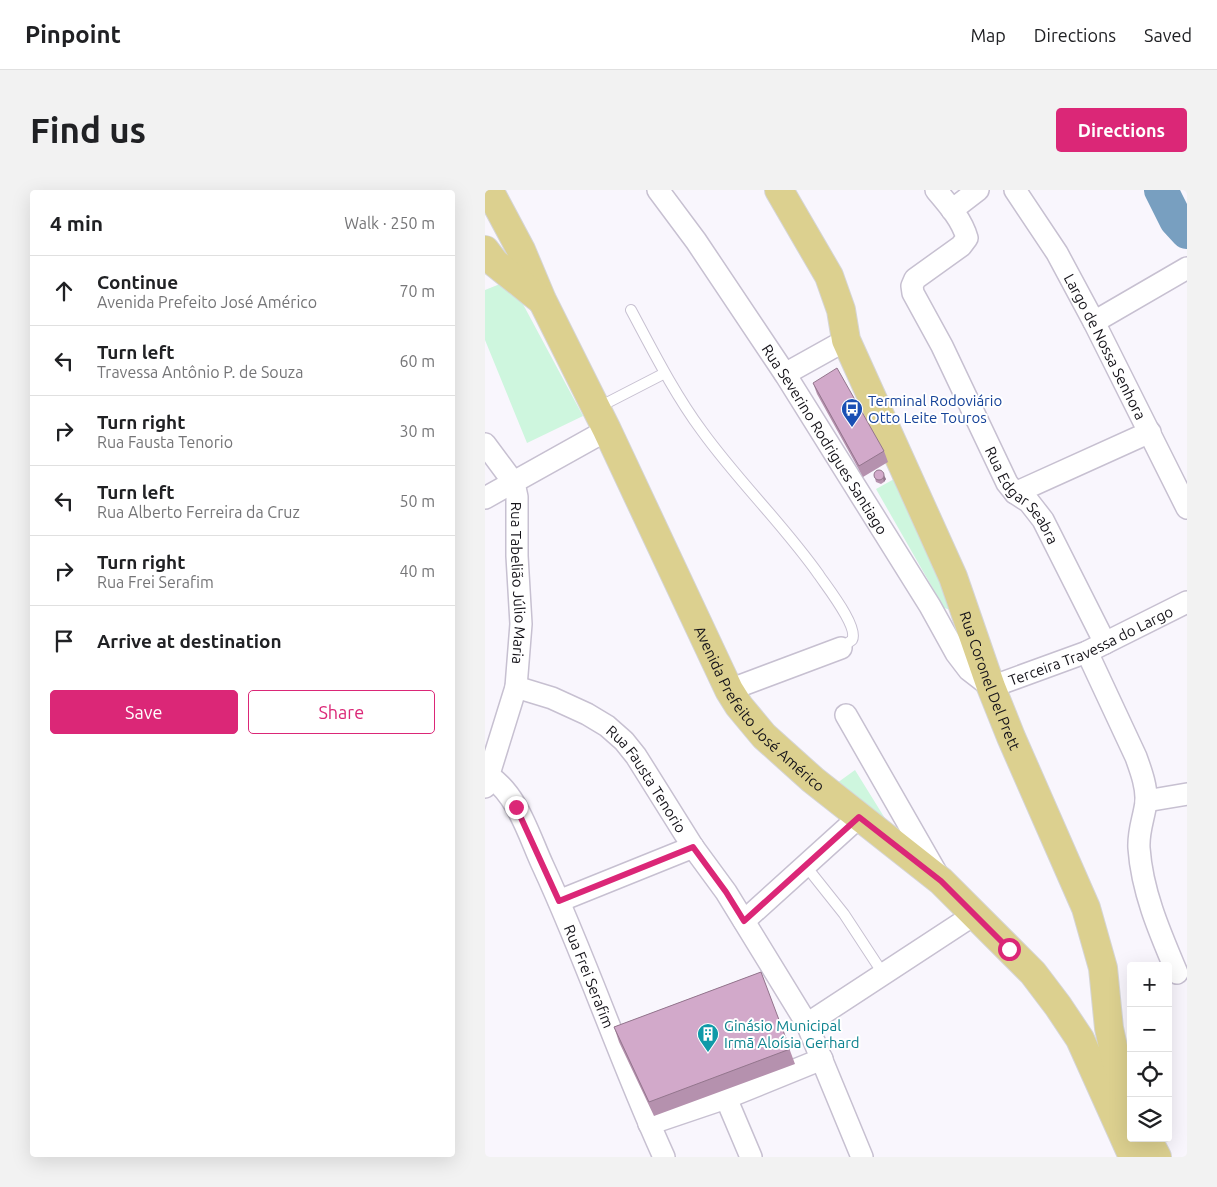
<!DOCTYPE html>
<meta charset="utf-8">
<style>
body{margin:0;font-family:Ubuntu,sans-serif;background:#f2f2f2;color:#202124}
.controls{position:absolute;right:15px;bottom:15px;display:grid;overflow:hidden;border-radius:5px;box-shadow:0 5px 20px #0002}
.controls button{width:45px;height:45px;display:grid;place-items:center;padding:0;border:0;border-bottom:1px solid #e0e0e0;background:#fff;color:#202124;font:25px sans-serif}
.stop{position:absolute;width:15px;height:15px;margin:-11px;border:4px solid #db2777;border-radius:50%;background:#fff}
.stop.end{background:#db2777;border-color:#fff;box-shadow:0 1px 5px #0008}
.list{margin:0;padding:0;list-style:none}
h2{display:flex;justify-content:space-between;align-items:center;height:65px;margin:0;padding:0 20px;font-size:21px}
h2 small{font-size:16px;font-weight:400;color:#757577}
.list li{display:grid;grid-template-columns:32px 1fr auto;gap:15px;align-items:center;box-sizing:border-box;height:70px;padding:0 20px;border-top:1px solid #e0e0e0}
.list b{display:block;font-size:19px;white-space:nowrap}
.list p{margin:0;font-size:16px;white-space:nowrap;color:#757577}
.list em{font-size:16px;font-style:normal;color:#757577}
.actions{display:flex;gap:10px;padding:15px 20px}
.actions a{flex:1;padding:11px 0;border:1px solid #db2777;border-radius:5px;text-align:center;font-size:18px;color:#db2777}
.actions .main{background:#db2777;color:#fff}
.icon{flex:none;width:28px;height:28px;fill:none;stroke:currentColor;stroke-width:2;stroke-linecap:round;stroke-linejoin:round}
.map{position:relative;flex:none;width:702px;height:967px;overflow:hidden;border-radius:5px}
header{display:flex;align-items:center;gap:30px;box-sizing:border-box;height:70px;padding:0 25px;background:#fff;border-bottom:1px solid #e0e0e0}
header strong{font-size:24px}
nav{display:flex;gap:28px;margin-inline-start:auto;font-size:18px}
.intro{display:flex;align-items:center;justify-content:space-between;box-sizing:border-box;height:120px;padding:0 30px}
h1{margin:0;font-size:35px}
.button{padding:12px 22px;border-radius:5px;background:#db2777;color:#fff;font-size:18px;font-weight:700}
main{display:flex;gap:30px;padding:0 30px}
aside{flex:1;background:#fff;border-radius:5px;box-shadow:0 5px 20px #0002}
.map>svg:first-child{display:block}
.green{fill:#cef6de}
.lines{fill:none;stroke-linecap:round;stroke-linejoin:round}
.river{stroke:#789fc0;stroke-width:34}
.lane-casing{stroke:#c7c0d1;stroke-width:12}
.street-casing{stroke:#c7c0d1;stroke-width:24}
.primary-casing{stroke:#d5d5d6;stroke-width:30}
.lane{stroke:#fff;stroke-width:10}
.street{stroke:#fff;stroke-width:21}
.primary{stroke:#dcd08f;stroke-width:28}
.wall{fill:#b591ae}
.shaded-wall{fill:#93768d}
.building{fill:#d2a9ca;stroke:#93768d}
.route{stroke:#db2777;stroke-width:6}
.labels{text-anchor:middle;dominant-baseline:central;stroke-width:4;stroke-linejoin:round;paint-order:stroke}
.street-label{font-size:15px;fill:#151319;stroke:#fff}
.transit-label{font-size:15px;fill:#164399;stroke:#fff;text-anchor:start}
.culture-label{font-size:15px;fill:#0d838f;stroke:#fff;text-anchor:start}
</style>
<header>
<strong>Pinpoint</strong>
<nav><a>Map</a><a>Directions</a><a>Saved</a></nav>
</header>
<div class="intro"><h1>Find us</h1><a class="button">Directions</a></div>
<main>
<aside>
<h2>4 min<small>Walk · 250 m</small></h2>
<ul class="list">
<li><svg class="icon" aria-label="ahead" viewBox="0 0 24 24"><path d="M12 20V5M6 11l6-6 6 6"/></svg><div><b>Continue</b><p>Avenida Prefeito José Américo</p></div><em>70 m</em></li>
<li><svg class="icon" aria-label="left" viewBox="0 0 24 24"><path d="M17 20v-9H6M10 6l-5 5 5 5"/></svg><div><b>Turn left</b><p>Travessa Antônio P. de Souza</p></div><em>60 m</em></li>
<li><svg class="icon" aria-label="right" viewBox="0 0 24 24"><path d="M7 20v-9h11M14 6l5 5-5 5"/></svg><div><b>Turn right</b><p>Rua Fausta Tenorio</p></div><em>30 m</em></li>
<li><svg class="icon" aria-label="left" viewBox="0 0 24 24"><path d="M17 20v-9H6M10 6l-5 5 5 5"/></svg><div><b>Turn left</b><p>Rua Alberto Ferreira da Cruz</p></div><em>50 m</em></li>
<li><svg class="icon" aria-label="right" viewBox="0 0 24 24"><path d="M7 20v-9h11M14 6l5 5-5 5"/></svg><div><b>Turn right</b><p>Rua Frei Serafim</p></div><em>40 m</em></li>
<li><svg class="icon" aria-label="arrive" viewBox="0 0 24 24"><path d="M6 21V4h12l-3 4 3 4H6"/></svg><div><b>Arrive at destination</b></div></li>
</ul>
<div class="actions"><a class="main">Save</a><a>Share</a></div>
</aside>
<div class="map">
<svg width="702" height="967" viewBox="0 0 702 967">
<rect width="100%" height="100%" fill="#f9f6fd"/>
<path class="green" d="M25,90L98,226L42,253L0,150V100Z
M411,288L471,414L466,420L459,418L391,299Z
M370,580L401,630L389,635L341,601Z"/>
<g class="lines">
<path class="river" d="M676,0L691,30L702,42"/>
<g class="lane-casing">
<path id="lane" d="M146,120C168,161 189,203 217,241C253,291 298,334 334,385C342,397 374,437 367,450L356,458
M112,218L180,183
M320,675L359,724L399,785"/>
</g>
<g class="street-casing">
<g id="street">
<path id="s1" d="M173,0L211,51L300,184L445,416L471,463L484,480L506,497L602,462L702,412"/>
<path id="s2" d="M451,0C463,14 477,30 482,48L476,56L430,89L427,96L428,103L457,156L522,293L530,303L544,312L558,330L620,453"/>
<path id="s3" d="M530,0L572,63L609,132L702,318"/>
<path d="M467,20L493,0"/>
<path d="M609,132L702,78"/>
<path d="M300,184L361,150"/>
<path id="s4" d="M0,254L29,293L32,307V366L36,434L31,497L0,597"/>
<path d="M530,303L665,242"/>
<path d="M0,308L122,240"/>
<path d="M602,462L651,567C656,581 662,597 661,612C659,628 653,641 654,658C657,702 675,743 692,783"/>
<path id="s5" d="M31,497L67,508L102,524L122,536L139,551L151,566L208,657L241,702L322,834L377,967"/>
<path d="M244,500L356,458"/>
<path d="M361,525L452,684"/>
<path id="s6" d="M4,586C33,605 44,646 58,676C102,771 135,871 179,967"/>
<path d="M661,611L702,604"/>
<path d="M74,711L208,657"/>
<path d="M259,731L374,627"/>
<path d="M322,834L490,724"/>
<path d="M241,908L266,967"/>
<path d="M164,934L241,908L337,869"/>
</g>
</g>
<g class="primary-casing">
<g id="primary">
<path id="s7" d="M4,0L36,60L57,110L122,240L244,500L254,516L279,546L328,590L456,691L548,783L573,816L595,849L648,967"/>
<path id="s8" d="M294,0L344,86L356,120L361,150L468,387L506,497L526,547L601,718L618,778L624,838L631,871L646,911"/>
<path d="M0,60L10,73L55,109"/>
<path d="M662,948L672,967"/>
</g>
</g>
<use href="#lane" class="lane"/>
<use href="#street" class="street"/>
<use href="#primary" class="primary"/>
</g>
<path class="wall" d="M328,193L399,261L403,272L378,287L332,204Z
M389,285L401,289L399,292L396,294L391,292Z
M276,782L310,874L169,926L134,852L129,837Z"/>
<path class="shaded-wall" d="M399,285L401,289L399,292L398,288Z"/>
<path class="building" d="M352,178L399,261L374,276L328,193Z
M389 285a5 5 0 1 1 10 0a5 5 0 1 1-10 0Z
M276,782L305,859L164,912L129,837Z"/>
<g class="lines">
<path class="route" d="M31,617L74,711L208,657L241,702L259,731L374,627L456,691L524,759"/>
</g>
<defs>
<g id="bus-pin" transform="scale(1.125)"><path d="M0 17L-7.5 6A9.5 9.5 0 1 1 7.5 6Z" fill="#1a4fb4" stroke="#fff"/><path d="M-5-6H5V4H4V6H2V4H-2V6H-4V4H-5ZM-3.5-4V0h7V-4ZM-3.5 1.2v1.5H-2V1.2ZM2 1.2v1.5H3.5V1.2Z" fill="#fff"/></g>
<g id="building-pin" transform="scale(1.125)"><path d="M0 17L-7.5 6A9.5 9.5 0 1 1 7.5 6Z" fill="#0f9aa8" stroke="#fff"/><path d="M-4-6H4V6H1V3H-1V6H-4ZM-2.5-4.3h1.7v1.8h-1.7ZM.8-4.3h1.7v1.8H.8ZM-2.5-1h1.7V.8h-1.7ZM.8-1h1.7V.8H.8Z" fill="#fff"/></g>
</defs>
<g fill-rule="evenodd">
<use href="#bus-pin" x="367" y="219"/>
<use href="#building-pin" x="223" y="844"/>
</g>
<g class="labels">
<g class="street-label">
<text stroke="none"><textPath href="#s3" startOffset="181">Largo de Nossa Senhora</textPath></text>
<text stroke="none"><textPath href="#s1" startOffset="300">Rua Severino Rodrigues Santiago</textPath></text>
<text stroke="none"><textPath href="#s2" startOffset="370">Rua Edgar Seabra</textPath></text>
<text stroke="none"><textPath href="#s4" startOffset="149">Rua Tabelião Júlio Maria</textPath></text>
<text stroke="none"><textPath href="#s1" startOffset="708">Terceira Travessa do Largo</textPath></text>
<text stroke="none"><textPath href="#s8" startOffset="536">Rua Coronel Del Prett</textPath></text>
<text stroke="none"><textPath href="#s7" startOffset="588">Avenida Prefeito José Américo</textPath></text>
<text stroke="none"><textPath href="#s5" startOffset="166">Rua Fausta Tenorio</textPath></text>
<text stroke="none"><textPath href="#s6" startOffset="226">Rua Frei Serafim</textPath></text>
</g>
<g class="transit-label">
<text x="383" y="210">Terminal Rodoviário<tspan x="383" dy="17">Otto Leite Touros</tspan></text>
</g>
<g class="culture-label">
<text x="239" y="835">Ginásio Municipal<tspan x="239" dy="17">Irmã Aloísia Gerhard</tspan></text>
</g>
</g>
</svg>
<div class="controls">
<button>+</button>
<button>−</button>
<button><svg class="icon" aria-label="locate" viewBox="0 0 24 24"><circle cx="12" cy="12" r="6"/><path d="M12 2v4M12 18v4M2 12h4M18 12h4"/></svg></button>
<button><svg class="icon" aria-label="layers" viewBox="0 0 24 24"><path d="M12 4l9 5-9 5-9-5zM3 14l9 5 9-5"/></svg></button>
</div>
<div class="stop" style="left:524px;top:759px"></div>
<div class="stop end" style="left:31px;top:617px"></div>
</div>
</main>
